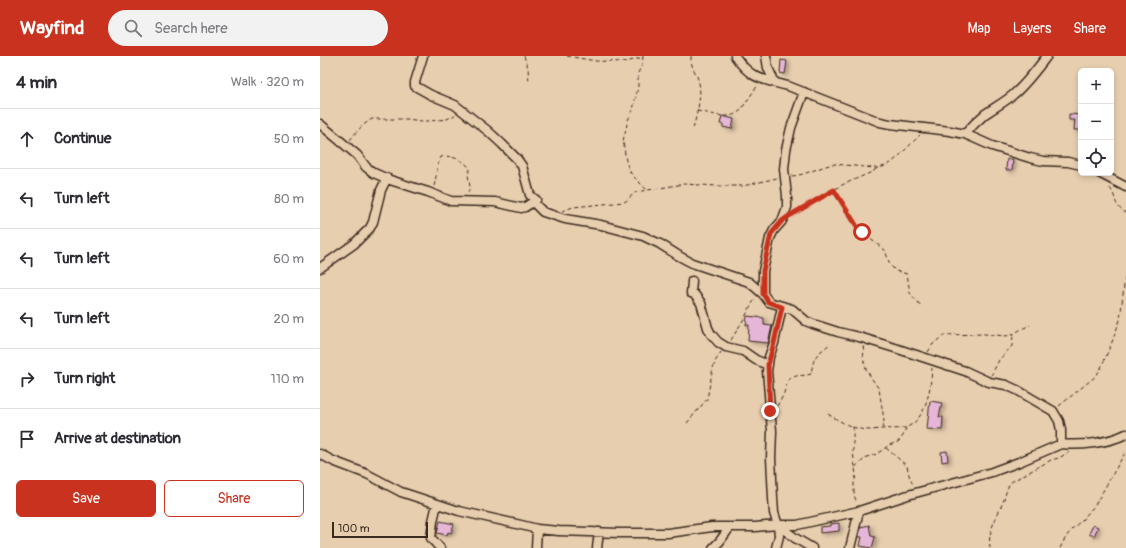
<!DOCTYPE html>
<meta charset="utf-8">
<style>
body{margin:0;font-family:Pangolin,sans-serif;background:#f2f2f3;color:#2b2b33}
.controls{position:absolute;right:12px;top:12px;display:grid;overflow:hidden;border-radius:6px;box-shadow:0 2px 6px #0003}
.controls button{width:36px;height:36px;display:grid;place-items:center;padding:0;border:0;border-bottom:1px solid #e1e1e2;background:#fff;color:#2b2b33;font:20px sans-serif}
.scale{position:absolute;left:12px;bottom:10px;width:96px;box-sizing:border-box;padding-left:4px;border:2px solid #3b2a1e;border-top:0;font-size:11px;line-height:14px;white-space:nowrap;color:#3b2a1e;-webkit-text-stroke:3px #e7ceaf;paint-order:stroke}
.stop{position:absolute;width:12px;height:12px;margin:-9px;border:3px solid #c8321e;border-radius:50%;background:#fff}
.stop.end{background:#c8321e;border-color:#fff;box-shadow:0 1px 4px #0008}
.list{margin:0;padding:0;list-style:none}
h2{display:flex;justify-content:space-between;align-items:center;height:52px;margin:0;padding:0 16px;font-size:17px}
h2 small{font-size:13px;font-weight:400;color:#7c7c81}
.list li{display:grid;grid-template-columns:26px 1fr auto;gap:12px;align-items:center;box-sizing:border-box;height:60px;padding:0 16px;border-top:1px solid #e1e1e2}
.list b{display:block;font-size:15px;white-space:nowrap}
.list em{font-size:13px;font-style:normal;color:#7c7c81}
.actions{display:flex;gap:8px;padding:12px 16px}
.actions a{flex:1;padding:9px 0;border:1px solid #c8321e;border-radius:6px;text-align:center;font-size:14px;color:#c8321e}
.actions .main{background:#c8321e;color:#fff}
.icon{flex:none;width:22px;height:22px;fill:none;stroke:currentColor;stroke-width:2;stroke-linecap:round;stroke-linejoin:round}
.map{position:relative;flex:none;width:806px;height:492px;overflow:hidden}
header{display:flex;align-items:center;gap:24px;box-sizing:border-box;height:56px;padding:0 20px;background:#c8321e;color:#fff}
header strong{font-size:19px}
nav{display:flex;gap:22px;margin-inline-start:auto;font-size:14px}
.search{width:280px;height:36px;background:#f2f2f3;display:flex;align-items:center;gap:10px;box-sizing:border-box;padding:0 14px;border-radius:22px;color:#7c7c81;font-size:15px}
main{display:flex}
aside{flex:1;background:#fff}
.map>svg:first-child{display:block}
.building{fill:#e5b6d7;stroke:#3b2a1e;filter:url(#shadow)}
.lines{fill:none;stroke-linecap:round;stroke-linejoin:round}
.minor-casing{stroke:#3b2a1e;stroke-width:11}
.path{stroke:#3b2a1e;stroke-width:1;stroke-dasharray:4 3;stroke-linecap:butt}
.minor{stroke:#e7ceaf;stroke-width:8}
.route{stroke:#c8321e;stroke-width:5}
</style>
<header>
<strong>Wayfind</strong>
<div class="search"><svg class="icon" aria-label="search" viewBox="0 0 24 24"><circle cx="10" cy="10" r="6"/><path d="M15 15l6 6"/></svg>Search here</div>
<nav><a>Map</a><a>Layers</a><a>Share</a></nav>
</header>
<main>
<aside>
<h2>4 min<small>Walk · 320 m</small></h2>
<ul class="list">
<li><svg class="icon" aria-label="ahead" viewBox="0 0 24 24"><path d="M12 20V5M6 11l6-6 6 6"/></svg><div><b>Continue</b></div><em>50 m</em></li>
<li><svg class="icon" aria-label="left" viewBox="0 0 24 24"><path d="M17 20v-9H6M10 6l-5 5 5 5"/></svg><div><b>Turn left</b></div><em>80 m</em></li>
<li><svg class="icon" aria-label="left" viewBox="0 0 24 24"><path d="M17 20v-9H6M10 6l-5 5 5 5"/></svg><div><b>Turn left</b></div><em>60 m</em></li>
<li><svg class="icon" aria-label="left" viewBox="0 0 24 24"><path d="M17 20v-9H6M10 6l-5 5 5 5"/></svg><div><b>Turn left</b></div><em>20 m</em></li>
<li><svg class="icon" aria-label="right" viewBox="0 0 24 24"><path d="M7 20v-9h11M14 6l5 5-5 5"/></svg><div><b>Turn right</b></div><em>110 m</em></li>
<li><svg class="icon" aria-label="arrive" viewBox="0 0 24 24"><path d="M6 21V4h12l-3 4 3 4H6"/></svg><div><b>Arrive at destination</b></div></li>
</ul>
<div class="actions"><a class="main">Save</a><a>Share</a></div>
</aside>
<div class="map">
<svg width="806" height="492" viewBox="0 0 806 492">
<defs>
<filter id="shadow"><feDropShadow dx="3" dy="2" stdDeviation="2" flood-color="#0004"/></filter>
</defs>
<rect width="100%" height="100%" fill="#e7ceaf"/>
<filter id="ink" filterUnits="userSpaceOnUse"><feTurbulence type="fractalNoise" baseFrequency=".025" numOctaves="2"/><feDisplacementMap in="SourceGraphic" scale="8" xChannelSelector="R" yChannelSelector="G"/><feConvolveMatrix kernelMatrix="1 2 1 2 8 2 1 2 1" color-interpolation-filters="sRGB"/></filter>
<g filter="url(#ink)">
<path class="building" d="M461,4L467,5L465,18L460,17Z
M749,58L761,59V74H754L755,64H749Z
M402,60L414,63L412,73L403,71V68H400Z
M687,103H693L692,114H686Z
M427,260L444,262V269L452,270L448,287L428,285L429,269H426Z
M610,345L622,347L619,361H623L622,374L607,373Z
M627,395L628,405L622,406L621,396Z
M120,465L134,468L131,477L128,476L127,479L117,477Z
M519,467V475L500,477V471L510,470V468Z
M549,469L551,480L555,481L552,492L540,490L542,481H539V479L541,471Z
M773,469L778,471L774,480L769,478Z"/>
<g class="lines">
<g class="minor-casing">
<path id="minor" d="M415,0C431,24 443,23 468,30L560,66L570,68L630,75L645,78L672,90L710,102L723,105L748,106L761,109
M446,0L448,12L454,25
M0,68L37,99L46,111L54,117L70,124L108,136L131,145L175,146L201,152L205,151L216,144
M645,78C651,71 658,64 665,58C675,51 685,46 694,38C706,28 717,13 727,0
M779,117L806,131
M0,212L34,188L50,172L53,166L61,134L67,122
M372,225L371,237L374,238L381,247L388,272L391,278L398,286L406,291L423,295L436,304L448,309
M443,238V215L450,182L454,174L462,165L467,151V140L464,113L466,94L471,72L484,36
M741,388C761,390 788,387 806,378
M0,398L13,405L47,418L81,436L139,455L201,469L217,473L239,475L299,477H348L392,471H435L458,469H477L539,455L588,439L672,416L699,406L741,388V374L739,365L733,355L697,334L686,329L669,326L645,315L575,292L539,281L518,276L493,268L486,265L472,253L449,246L443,238L429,226L372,207L359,200L340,188L323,180L281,169L245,163L223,156L215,148L216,144L210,139L202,110L197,103L182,88L168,75L135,49L111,39L95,30V26L103,0
M117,448L113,465L111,482L120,492
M458,469L475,482L492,492
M216,492L217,473
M277,492L279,476
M393,492L400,485L410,471
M456,492L459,480L458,469L454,457L453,442L451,402L452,375L447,315L449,301L454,287L462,251
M530,492L539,455"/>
</g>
<path class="path" d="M204,0L208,12L209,27
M247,0L276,5L303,6L310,5L323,1
M323,0L322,9L318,17V31L313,54L308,64L303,85L306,105L309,114L312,119L327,134
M371,0C370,12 377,16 379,27C382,42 376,59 373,74
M377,55C391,57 409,65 420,55L438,29
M30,84C36,76 43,68 52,63H87L102,65H110L127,63L135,59
M472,120C487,119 500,110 515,108L554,112H559L565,110L571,107L577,102L600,79
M114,130C117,121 116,110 121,101C130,98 146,105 150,113L148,119L150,131L147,139
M790,132C798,143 792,149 806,157
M513,134L538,172L545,179L565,194L570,209L576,215L587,218L590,237L602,251
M242,155L253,151L304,146C309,144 311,139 316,136L364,128L397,130H423L457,122
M473,158L493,147L522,129L552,116L558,112
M411,284L425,261L433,246L436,243
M543,290L544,295L543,302L546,313L552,323L559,333L564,364L563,372
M608,296L613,288L624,279L665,278L685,280L693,279L698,275L710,269
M671,320L679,304L692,290L693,279
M457,350L463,340L468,324C478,317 482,321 491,318C494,299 495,300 510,288
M739,350L776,320L781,312L792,286L800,264L806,213
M508,358C521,366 534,374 550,374C554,374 558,373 562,373C570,372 580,374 587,371C607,363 611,330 612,312
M367,367L387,343L393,312L396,304L401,296
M533,371V395L536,420L534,427V439L537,447
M566,392L587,410L590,423L594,430
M535,411L547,401L557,398L569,389L578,386L583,380L586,372
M670,492C667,476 677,461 683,446C686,439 686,432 691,426L731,404L739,402L749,396
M740,492L746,481L752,473L762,464L775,449L806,395"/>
<use href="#minor" class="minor"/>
</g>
</g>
<g class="lines" filter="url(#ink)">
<path class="route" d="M450,355L448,309L454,287L462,251L448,246L443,238V215L451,178L462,165L469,160L514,134L538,172L542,176"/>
</g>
</svg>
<div class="controls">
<button>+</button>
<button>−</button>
<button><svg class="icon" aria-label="locate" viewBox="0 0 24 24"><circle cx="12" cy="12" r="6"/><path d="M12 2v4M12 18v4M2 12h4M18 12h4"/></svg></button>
</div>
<div class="scale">100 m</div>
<div class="stop" style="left:542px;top:176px"></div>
<div class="stop end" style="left:450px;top:355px"></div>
</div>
</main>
